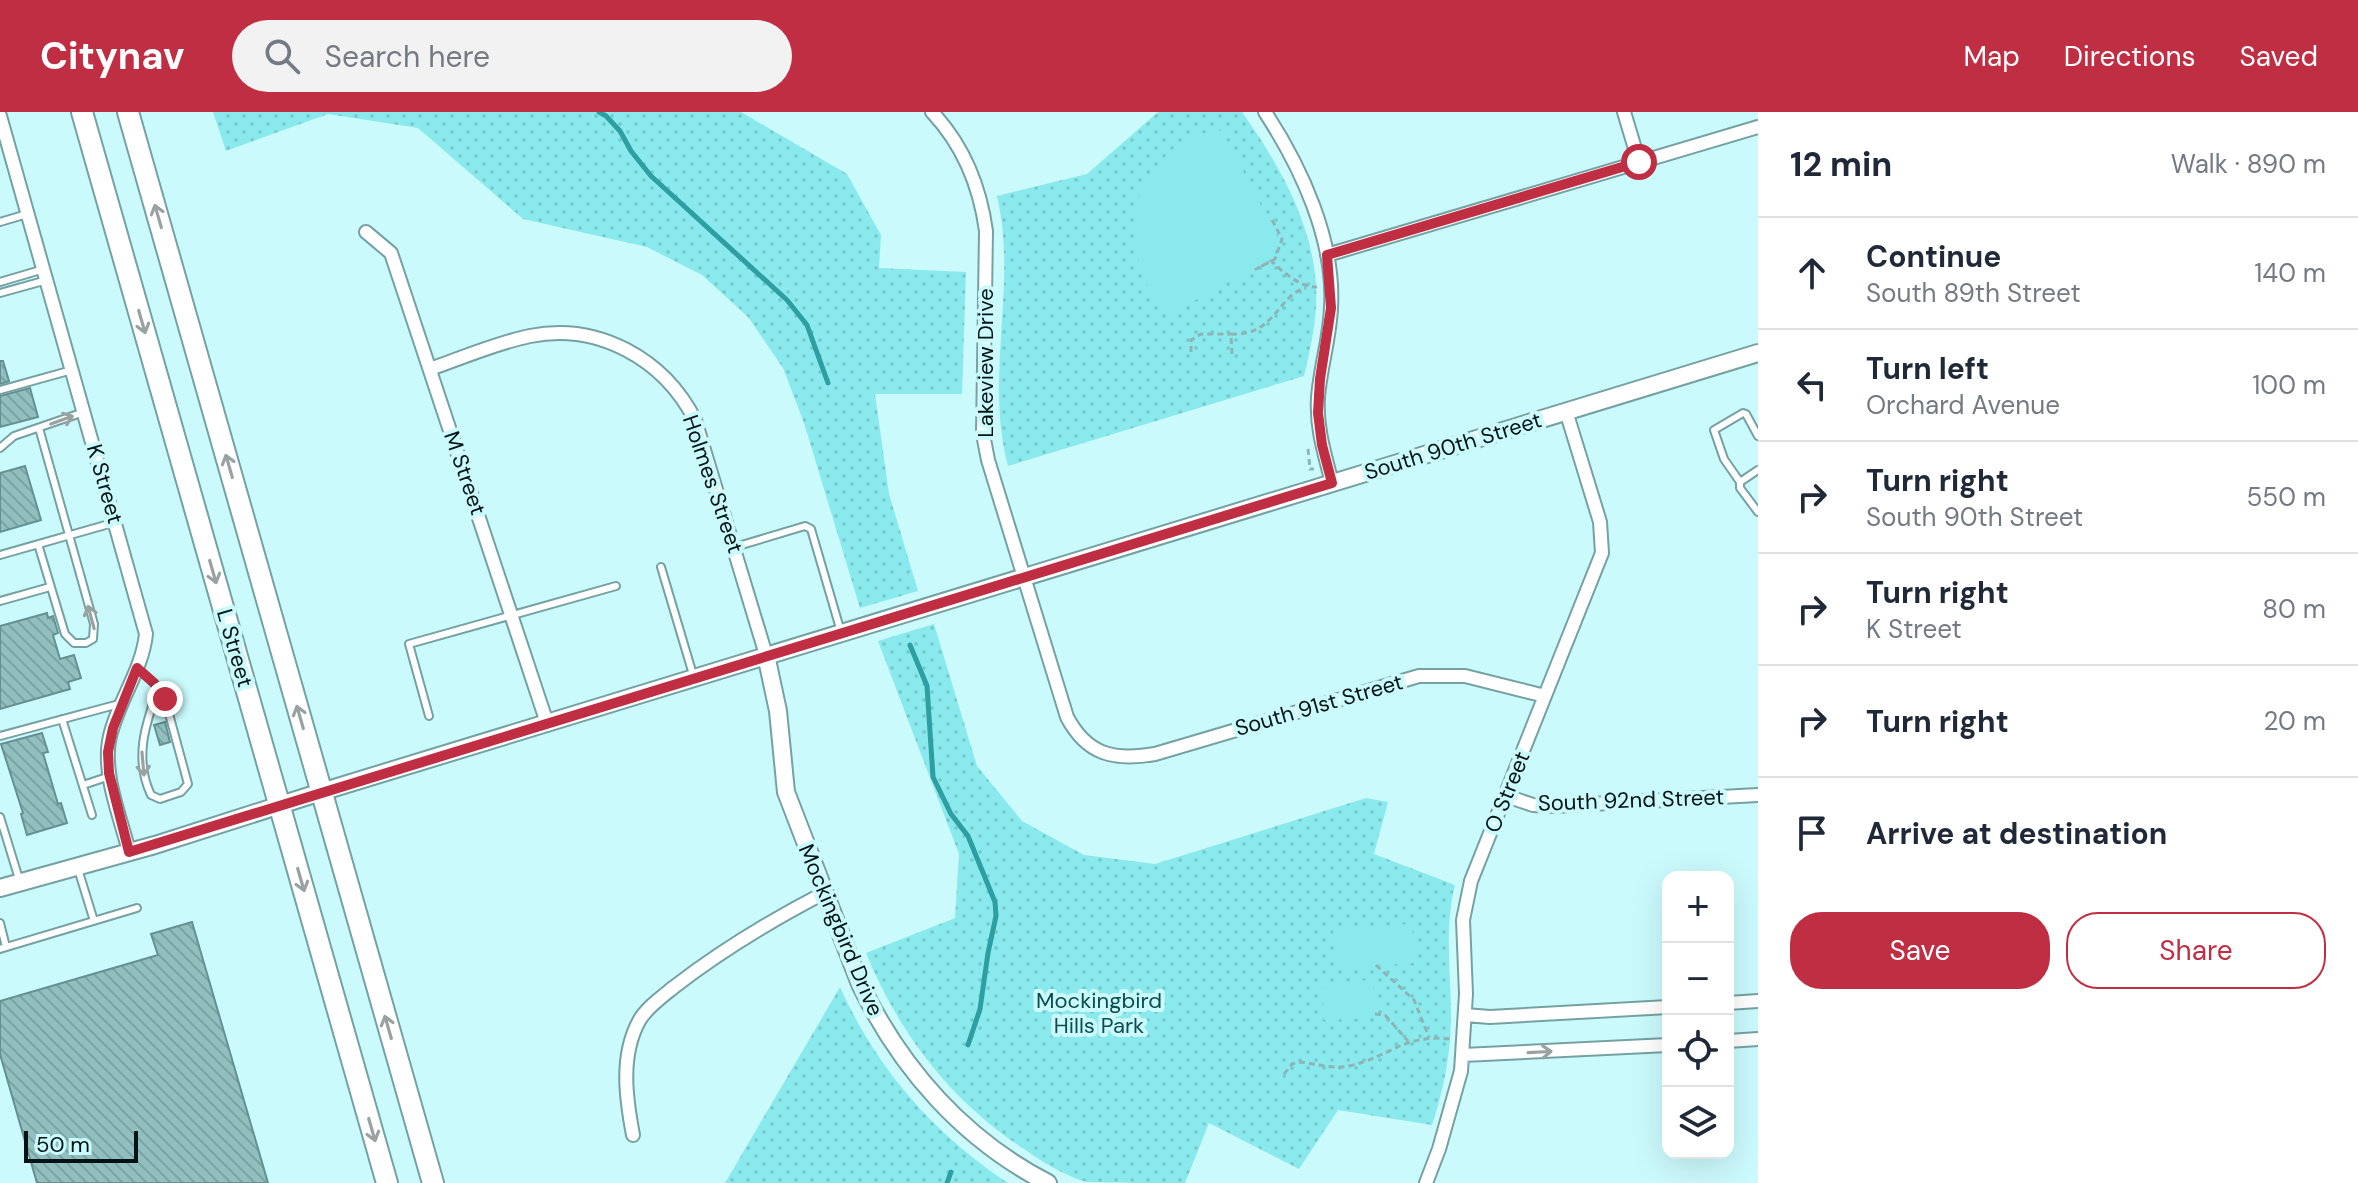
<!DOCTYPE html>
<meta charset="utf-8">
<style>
body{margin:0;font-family:"DM Sans",sans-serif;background:#f2f2f3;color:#1f2937}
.controls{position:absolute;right:24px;bottom:24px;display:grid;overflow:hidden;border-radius:16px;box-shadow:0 8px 32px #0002}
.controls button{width:72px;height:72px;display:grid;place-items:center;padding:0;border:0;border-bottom:2px solid #e0e1e3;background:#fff;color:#1f2937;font:40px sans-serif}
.scale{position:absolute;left:24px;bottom:20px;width:114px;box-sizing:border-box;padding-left:8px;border:4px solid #031314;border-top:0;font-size:22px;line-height:28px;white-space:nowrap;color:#031314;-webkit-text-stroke:6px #cbfafc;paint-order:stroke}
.stop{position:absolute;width:24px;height:24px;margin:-18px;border:6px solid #bf2e42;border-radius:50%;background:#fff}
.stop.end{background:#bf2e42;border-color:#fff;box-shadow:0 2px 8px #0008}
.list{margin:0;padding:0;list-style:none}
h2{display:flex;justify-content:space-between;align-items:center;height:104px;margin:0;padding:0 32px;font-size:34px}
h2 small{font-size:26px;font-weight:400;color:#747a83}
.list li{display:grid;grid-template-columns:52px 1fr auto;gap:24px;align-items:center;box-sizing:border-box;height:112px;padding:0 32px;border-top:2px solid #e0e1e3}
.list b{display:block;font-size:30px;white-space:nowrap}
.list p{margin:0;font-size:26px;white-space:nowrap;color:#747a83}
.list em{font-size:26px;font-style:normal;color:#747a83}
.actions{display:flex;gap:16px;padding:24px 32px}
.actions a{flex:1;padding:18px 0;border:2px solid #bf2e42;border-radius:32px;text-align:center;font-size:28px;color:#bf2e42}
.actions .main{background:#bf2e42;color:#fff}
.icon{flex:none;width:44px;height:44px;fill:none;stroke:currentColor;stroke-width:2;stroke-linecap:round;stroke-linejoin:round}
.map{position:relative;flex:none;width:1758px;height:1071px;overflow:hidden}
header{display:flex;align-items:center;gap:48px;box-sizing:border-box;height:112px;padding:0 40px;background:#bf2e42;color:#fff}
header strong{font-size:38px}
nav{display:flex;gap:44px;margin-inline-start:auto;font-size:28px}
.search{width:560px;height:72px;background:#f2f2f3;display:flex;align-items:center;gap:20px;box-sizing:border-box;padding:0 28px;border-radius:44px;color:#747a83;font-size:30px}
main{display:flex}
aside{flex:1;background:#fff}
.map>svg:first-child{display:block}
.park{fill:url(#park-dots)}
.pitch{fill:#8ae9ec}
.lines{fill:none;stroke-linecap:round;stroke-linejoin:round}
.stream{stroke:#2d9ea1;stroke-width:5}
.building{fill:url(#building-back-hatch);stroke:#649091;stroke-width:2}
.service-casing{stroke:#75a1a3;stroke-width:10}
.minor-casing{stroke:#75a1a3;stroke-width:16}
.tertiary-casing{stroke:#75a1a3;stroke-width:20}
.primary-casing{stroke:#75a1a3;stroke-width:24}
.path{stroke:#8eb3b5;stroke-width:3;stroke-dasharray:6 4;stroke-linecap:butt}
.service{stroke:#fff;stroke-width:6}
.minor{stroke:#fff;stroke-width:12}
.tertiary{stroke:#fff;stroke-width:16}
.primary{stroke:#fff;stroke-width:20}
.oneway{stroke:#9aa1a1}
.route{stroke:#bf2e42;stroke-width:10}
.labels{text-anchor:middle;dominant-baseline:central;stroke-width:8;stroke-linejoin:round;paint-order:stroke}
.street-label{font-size:22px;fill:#031314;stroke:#cbfafc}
.park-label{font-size:22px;fill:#094d4f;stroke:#cbfafc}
</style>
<header>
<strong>Citynav</strong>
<div class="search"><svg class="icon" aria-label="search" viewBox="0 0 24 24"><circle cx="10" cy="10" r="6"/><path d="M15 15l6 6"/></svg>Search here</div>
<nav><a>Map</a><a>Directions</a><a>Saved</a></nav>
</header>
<main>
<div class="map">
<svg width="1758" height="1071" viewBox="0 0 1758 1071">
<defs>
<pattern id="park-dots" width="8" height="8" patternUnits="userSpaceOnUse" patternTransform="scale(2)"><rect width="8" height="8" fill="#8ae9ec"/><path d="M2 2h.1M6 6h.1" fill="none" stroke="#75c7ca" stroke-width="1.8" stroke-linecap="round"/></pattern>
<pattern id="building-back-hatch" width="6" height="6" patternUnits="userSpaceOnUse" patternTransform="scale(2)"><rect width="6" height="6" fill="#91bfc0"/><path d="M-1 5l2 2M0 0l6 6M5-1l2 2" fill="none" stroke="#7ba3a4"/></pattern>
</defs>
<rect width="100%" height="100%" fill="#cbfafc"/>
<path class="park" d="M213,0H741L847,62L881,123L879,156L966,160L962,282H875L889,382L918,479L860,496L804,311L783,256L748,205L702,163L647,135L523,107L418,16L328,2L226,39Z
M1158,0H1242C1278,51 1312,109 1316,173C1318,204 1311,234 1304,264L1008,354C984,265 1018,173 997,84L1087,62Z
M934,512L977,654L1022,709L1084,743L1155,752L1366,686L1388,690L1374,742L1455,773C1444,816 1451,859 1451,903C1451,941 1444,977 1432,1013L1338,998L1299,1057L1209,1011L1185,1071C1162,1071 1105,1071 1086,1070C1063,1063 1041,1049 1021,1035C949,987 899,921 866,841L955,806L959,742L878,529Z
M840,875C877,957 933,1021 1008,1071H725Z"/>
<path class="pitch" d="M1222,19L1279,128L1273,146L1166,204C1138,169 1124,113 1144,71C1148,64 1155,58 1159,52C1178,29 1193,20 1222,19Z
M1412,812L1415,851L1336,856L1333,817Z
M1373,868L1375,906L1324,908L1322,871Z"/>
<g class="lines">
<path class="stream" d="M599,0L606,4L620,19L631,39L651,64L787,188L807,213L828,271
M910,533L927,574L933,665L951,702L968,724L995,790L996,804L988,841L980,897L968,933
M947,1071L951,1060"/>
</g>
<path class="building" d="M0,249H3L9,269L0,272Z
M30,276L38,305L0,315V284Z
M25,354L41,408L0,420V361Z
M47,501L48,506L53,504L58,521L53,523L60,547L74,543L81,566L68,570L70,577L0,597V514Z
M165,610L170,630L160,633L154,613Z
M42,621L48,640L43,641L58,692L61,691L67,711L27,723L21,702L23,701L1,632Z
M192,810L268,1071H37L0,942V889L158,843L151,822Z"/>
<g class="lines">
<g class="service-casing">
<path id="service" d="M0,110L27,102
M0,170L44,157
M0,181L47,168
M0,278L72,258
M0,336L14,324L84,300
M1758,358L1740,370V376L1758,400
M1740,370L1724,347L1714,318L1743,301L1746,302L1758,324
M38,432L65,522L74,531H86L93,527L94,512L39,316
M735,435L805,414L811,417L841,520
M0,443L116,410
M661,455L694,566
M0,489L50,475
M137,556L154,571L165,587L188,672L181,680L160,687L151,683C134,647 145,613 158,577
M429,604L409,532L616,474
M62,607L92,703
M0,624L119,592
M83,673L110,664
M0,705L19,767
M78,757L94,809
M0,811L6,835
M0,837L137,796"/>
</g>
<g class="minor-casing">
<path id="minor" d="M932,0C963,33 980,75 986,119L983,322L988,348L1067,605C1087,643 1114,649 1155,642L1419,564H1465L1545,584
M1265,0C1301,55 1335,128 1331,195C1330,226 1320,256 1318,286C1316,316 1325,343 1332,371
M1624,0L1639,50
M0,4L146,522C142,560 116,592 109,629C103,665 121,706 129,740
M366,120L391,141L547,611
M1327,143L1758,15
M430,257C462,246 496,231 530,224C598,210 664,247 695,308L766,543
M1506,684L1533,693L1554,694L1758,683
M1728,891L1758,889
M1465,903L1490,905L1668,895
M1728,929L1758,927
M1463,943L1668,933
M633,1023C626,986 620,944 639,909C646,896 663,884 674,875C722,838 770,809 824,781
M1426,1071L1439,1037L1461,959L1466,882L1463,808L1471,769L1602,441L1600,410L1566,299"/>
</g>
<g class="tertiary-casing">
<path id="tertiary" d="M766,543L778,599L786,680L860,872C901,957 964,1028 1048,1071
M0,776L155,733L321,680L1758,241"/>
</g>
<g class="primary-casing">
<path id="primary" d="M82,0L387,1071
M128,0L433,1071"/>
</g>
<path class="path" d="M1272,108L1282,127L1275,147L1256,157L1271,149C1283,160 1301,176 1317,175
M1191,240V228L1201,222H1231
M1232,242L1231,222C1275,225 1278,182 1306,176
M1308,337L1310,357H1314
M1376,853L1414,888L1429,925
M1375,902L1385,903L1408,929
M1284,962L1292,952L1299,950C1316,951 1332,958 1349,954C1392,944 1402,922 1451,927"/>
<use href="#service" class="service"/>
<use href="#minor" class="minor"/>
<use href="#tertiary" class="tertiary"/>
<use href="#primary" class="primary"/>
</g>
<defs><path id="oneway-shaft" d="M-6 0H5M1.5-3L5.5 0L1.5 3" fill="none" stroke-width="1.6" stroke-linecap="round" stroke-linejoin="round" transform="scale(2)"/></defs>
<g class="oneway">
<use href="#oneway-shaft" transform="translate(158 104) rotate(-106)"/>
<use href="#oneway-shaft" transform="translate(142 210) rotate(74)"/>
<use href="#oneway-shaft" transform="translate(62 308) rotate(-20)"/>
<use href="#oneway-shaft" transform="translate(229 354) rotate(-106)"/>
<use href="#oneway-shaft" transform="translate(213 460) rotate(74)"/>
<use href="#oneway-shaft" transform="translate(91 505) rotate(-105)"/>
<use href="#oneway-shaft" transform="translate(300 605) rotate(-106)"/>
<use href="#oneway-shaft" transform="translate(143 652) rotate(85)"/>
<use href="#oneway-shaft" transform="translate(301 768) rotate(74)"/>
<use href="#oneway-shaft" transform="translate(388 915) rotate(-106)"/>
<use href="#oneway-shaft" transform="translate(1540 940) rotate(-3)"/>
<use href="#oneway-shaft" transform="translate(372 1018) rotate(74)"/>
</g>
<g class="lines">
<path class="route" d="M165,587L154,571L137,556L113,616L108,640L109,661L129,740L1332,371L1322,333L1318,301L1320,267L1331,196L1327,143L1639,50"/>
</g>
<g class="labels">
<g class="street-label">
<text transform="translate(985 251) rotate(-90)">Lakeview Drive</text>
<text transform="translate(1453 334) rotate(-17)">South 90th Street</text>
<text transform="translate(465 361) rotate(71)">M Street</text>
<text transform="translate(105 372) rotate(74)">K Street</text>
<text transform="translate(713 372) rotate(71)">Holmes Street</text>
<text transform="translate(235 536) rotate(74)">L Street</text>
<text transform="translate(1319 593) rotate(-16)">South 91st Street</text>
<text transform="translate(1507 680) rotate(-68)">O Street</text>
<text transform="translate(1631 688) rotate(-2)">South 92nd Street</text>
<text transform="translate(841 818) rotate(67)">Mockingbird Drive</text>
</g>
<g class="park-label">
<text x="1099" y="888">Mockingbird<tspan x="1099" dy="25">Hills Park</tspan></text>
</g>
</g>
</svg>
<div class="controls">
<button>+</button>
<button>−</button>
<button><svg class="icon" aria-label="locate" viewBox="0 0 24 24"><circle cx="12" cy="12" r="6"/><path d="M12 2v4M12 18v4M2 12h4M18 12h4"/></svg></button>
<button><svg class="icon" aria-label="layers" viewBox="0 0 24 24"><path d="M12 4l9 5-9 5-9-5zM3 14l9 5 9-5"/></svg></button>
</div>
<div class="scale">50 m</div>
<div class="stop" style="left:1639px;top:50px"></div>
<div class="stop end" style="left:165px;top:587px"></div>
</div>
<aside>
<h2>12 min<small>Walk · 890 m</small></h2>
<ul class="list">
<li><svg class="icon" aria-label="ahead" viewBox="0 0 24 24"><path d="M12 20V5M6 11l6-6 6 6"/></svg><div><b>Continue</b><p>South 89th Street</p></div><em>140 m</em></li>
<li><svg class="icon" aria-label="left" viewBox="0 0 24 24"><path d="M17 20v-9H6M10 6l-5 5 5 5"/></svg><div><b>Turn left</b><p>Orchard Avenue</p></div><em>100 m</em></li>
<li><svg class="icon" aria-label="right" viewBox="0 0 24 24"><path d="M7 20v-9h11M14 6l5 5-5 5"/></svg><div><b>Turn right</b><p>South 90th Street</p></div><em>550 m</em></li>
<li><svg class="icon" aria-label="right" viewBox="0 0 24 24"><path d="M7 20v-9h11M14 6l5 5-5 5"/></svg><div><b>Turn right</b><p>K Street</p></div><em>80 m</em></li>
<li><svg class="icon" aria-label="right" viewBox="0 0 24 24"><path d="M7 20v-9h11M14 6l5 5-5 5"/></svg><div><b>Turn right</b></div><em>20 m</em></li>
<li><svg class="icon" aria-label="arrive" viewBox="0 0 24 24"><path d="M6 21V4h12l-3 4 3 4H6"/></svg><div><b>Arrive at destination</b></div></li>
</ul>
<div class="actions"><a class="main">Save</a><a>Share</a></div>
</aside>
</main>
